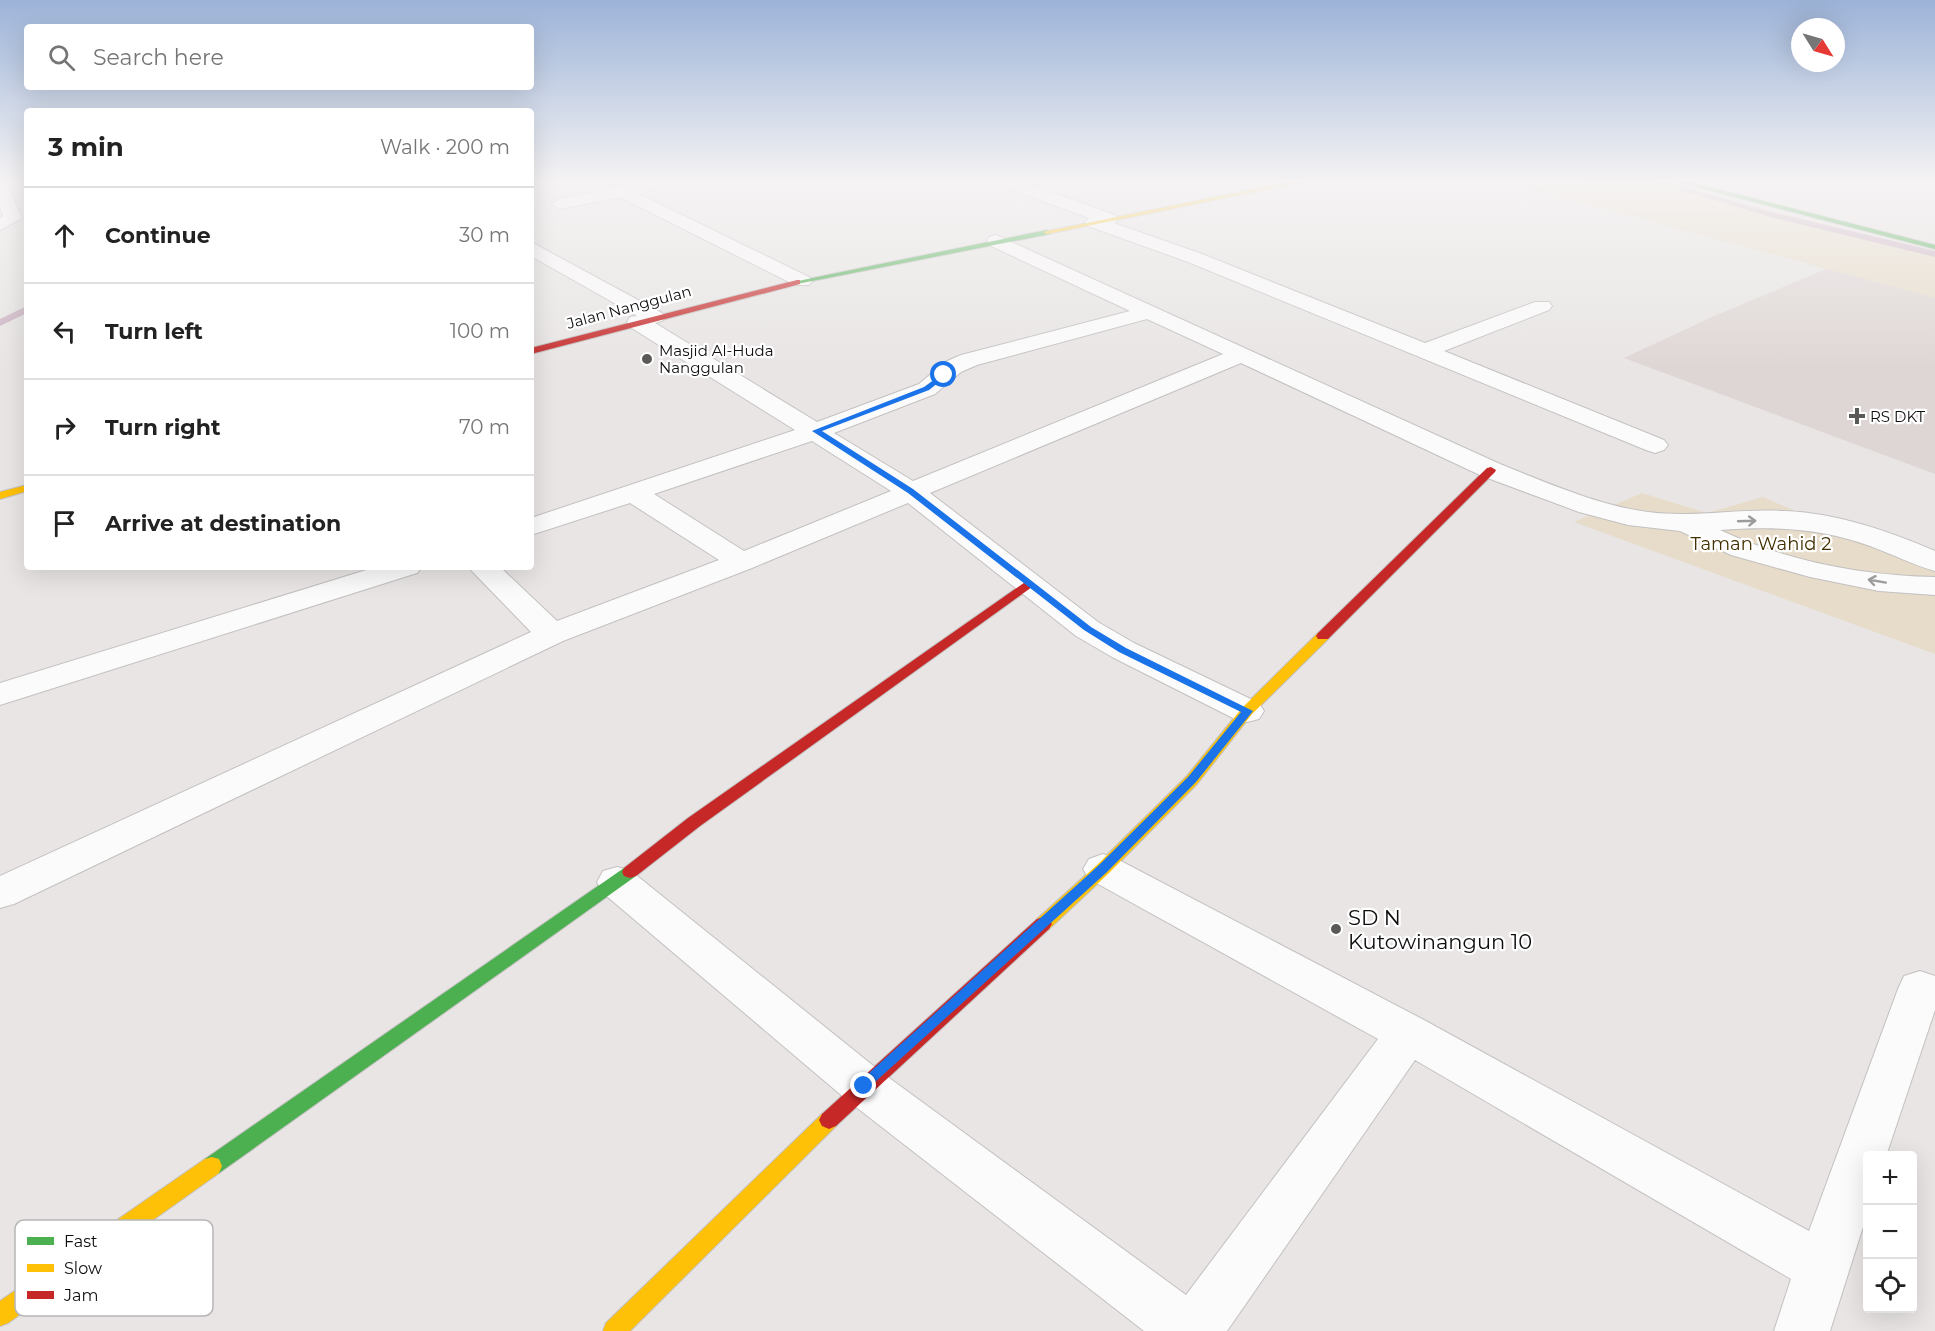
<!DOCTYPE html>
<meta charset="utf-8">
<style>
body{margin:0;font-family:Montserrat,sans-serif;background:#f6f6f6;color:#222}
.controls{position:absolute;right:18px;bottom:18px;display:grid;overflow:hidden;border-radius:6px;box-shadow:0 6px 24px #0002}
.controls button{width:54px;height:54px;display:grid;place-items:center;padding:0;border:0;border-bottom:2px solid #e0e0e0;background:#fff;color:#222;font:30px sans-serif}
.compass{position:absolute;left:1791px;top:18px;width:54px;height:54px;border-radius:50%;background:#fff;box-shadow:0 6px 24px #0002;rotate:127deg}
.stop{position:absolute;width:18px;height:18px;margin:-14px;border:4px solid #1a73e8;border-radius:50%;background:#fff}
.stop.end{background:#1a73e8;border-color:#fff;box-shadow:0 2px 6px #0008}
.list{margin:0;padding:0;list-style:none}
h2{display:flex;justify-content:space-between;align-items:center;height:78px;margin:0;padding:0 24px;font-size:26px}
h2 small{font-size:20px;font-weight:400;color:#767676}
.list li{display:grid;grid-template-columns:39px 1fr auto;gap:18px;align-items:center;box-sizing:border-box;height:96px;padding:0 24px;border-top:2px solid #e0e0e0}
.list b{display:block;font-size:22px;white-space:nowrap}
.list em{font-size:20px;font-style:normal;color:#767676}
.icon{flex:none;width:33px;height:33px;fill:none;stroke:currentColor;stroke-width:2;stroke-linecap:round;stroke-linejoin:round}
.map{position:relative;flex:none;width:1935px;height:1331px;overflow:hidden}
.search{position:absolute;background:#fff;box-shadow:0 6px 24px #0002;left:24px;top:24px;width:510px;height:66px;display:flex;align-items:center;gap:15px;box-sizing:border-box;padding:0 21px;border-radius:6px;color:#767676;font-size:22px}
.panel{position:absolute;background:#fff;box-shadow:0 6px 24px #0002;left:24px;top:108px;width:510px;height:462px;border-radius:6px}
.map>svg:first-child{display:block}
.built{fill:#ded6d4}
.green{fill:#e7dcc9}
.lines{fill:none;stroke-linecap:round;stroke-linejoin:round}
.stream{fill:#cbb1c1;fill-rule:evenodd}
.street-casing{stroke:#c3c0c0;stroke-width:2}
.fast-casing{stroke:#c3c0c0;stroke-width:2}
.slow-casing{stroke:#c3c0c0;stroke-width:2}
.jam-casing{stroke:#c3c0c0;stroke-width:2}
.street{fill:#fcfbfb;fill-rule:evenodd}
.fast{fill:#4caf50;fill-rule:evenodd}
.slow{fill:#ffc107;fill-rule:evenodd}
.jam{fill:#c62828;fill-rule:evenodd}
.oneway{stroke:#9d9c9c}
.route{fill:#1a73e8}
.poi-dot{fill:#5b5958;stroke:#fff;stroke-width:2}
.labels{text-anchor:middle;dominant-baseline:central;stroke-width:4.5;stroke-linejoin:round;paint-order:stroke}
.far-street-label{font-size:15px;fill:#0f0d0d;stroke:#fff}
.far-poi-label{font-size:15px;fill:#0f0d0d;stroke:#fff;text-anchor:start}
.park-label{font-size:18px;fill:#412f00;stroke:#fff}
.near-poi-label{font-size:21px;fill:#0f0d0d;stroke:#fff;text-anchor:start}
.key{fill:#fff;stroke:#b7b6b6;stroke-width:1.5}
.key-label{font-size:16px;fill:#0f0d0d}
</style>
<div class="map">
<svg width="1935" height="1331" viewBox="0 0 1935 1331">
<rect width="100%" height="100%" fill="#e8e5e4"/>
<path class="built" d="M1876,248L1935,256V474L1624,358L1712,317Z"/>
<path class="green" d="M1595,182H1657L1935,252V298L1523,187Z
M1642,493L1707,513L1763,497L1935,572V654L1574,522Z"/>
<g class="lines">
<path class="stream" d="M1654,182H1666L1772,212L1935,251V257L1767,216Z
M27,306V313L0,326V319Z"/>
<g class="street-casing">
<path id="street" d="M0,182H6L8,186L22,218L0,230V218L3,216L0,207Z
M640,182H665L639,194L809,277L812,281L809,285H795L620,197L560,209L551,204L560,199Z
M997,182H1022L1115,215L1118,219L1114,223L1202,254L1425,343L1535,302H1549L1552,306L1549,310L1444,351L1664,440L1668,445L1664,450L1655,453L1646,450L1188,262L1088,226L1085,222L1089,218L999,185Z
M996,235L1500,464C1548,483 1597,505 1648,512C1694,518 1740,508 1785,511C1837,513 1888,531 1935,551V571C1913,565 1892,554 1870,546C1820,528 1773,526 1720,530C1785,561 1864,576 1935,577V595L1879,591L1810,577L1731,555L1680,531L1628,525L1579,512L1482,476L1241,363L930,493L1098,622L1134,643L1259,703L1264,711L1259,719L1247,722L1235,719L1112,657L1076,636L908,503L752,568L563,641L14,904L0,908V876L531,632L468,567H500L557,621L719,560L630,503L531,535V518L795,430L630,327L627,322L630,317L637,316L531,256V242L662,313L666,317L662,321L655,323L817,422L919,384L945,362L961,355L1130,311L989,245L987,241L989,237ZM1147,319L1223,354L913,481L834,433L935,394L961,372L977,365ZM812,441L891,491L744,551L654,494Z
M376,567H422L417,573L0,705V683Z
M1103,854L1117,859L1424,1020L1809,1231L1898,989L1904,976L1920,971L1935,976V1010L1886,1156H1868V1211L1830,1331H1774L1791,1279L1415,1060L1227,1331H1144L847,1100L603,893L597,882L603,871L617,867L631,871L881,1072L1186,1295L1378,1039L1089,879L1083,869L1089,859Z"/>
</g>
<g class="fast-casing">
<path id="fast" d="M1677,182H1689L1935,245V249Z
M1047,230L1051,232L1050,234L797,284L793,282Z
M630,866L636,868L638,872L636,876L219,1173L212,1175L205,1173L202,1166L205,1159L624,868Z"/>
</g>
<g class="slow-casing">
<path id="slow" d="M1289,182H1304L1047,234L1043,232Z
M27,485V491L0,499V492Z
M1323,632L1330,636L1328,639L1252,714L1197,784L1109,873L1049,929L1043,931L1037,929L1034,924L1037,919L1097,865L1187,776L1242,708L1318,633Z
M829,1111L836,1114L839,1120L836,1126L630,1331H603L606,1323L822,1114Z
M212,1157L219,1159L222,1166L219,1173L8,1323L0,1326V1301L205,1159Z"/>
</g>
<g class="jam-casing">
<path id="jam" d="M797,280H800V284L531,354V348Z
M1491,467L1496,470L1495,472L1328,639H1318L1316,636L1318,633L1487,468Z
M1028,580L1034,584L1032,587L700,826L636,876L630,878L624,876L622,872L624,868L688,818Z
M1043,917L1049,919L1052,924L1049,929L836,1126L829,1129L822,1126L819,1120L822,1114L1037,919Z"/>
</g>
<use href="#street" class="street"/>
<use href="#fast" class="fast"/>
<use href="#slow" class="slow"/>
<use href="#jam" class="jam"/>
</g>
<defs><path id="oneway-shaft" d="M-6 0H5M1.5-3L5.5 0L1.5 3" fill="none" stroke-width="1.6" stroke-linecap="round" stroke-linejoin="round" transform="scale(1.5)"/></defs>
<g class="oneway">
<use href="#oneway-shaft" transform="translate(1747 521) rotate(-2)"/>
<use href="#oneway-shaft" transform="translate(1877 581) rotate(-170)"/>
</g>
<linearGradient id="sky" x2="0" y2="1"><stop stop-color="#9cb3d8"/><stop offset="0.49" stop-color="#f5f3f3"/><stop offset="1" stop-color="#f5f3f3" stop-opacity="0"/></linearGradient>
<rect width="1935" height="369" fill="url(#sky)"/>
<path class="route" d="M942,374L948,375L929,390L822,431L913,489L1091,627L1126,648L1253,711L1196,782L1107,872L864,1092L857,1086L859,1082L1098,866L1188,777L1241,712L1119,652L1084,630L908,493L812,431L924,387Z"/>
<g class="poi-dot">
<circle cx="647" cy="359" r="6"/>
<path d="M1854 407h6v6h6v6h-6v6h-6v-6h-6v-6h6z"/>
<circle cx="1336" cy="929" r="6"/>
</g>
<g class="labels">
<g class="far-street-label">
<text transform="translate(629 307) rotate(-15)">Jalan Nanggulan</text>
</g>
<g class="far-poi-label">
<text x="659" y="350">Masjid Al-Huda<tspan x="659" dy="17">Nanggulan</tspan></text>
<text x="1870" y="416">RS DKT</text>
</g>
<g class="park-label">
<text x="1761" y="544">Taman Wahid 2</text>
</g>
<g class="near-poi-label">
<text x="1348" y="917">SD N<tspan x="1348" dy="24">Kutowinangun 10</tspan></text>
</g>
</g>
<rect x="15" y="1220" width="198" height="96" rx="9" class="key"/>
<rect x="27" y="1237" width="27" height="8" fill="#4caf50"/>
<rect x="27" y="1264" width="27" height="8" fill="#ffc107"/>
<rect x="27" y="1291" width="27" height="8" fill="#c62828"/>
<g class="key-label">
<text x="64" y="1247">Fast</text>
<text x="64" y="1274">Slow</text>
<text x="64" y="1301">Jam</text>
</g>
</svg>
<div class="controls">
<button>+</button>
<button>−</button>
<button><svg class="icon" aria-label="locate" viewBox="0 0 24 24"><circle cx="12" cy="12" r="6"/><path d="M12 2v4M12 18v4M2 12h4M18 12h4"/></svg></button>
</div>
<svg class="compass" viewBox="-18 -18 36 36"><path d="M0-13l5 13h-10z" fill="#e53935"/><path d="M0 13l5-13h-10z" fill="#767676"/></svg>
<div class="stop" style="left:944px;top:375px"></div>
<div class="stop end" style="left:864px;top:1086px"></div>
<div class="search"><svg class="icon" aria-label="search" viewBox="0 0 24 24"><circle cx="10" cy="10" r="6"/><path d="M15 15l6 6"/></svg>Search here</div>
<section class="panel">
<h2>3 min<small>Walk · 200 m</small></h2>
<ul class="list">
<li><svg class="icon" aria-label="ahead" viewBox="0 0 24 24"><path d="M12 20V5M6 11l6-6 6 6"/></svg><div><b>Continue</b></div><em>30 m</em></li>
<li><svg class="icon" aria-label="left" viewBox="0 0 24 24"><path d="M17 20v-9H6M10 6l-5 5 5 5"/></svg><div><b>Turn left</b></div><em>100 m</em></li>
<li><svg class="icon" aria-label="right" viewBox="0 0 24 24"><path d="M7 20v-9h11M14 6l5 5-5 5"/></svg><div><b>Turn right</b></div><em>70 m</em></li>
<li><svg class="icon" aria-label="arrive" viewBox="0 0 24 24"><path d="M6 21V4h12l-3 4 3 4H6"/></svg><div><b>Arrive at destination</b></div></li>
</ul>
</section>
</div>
